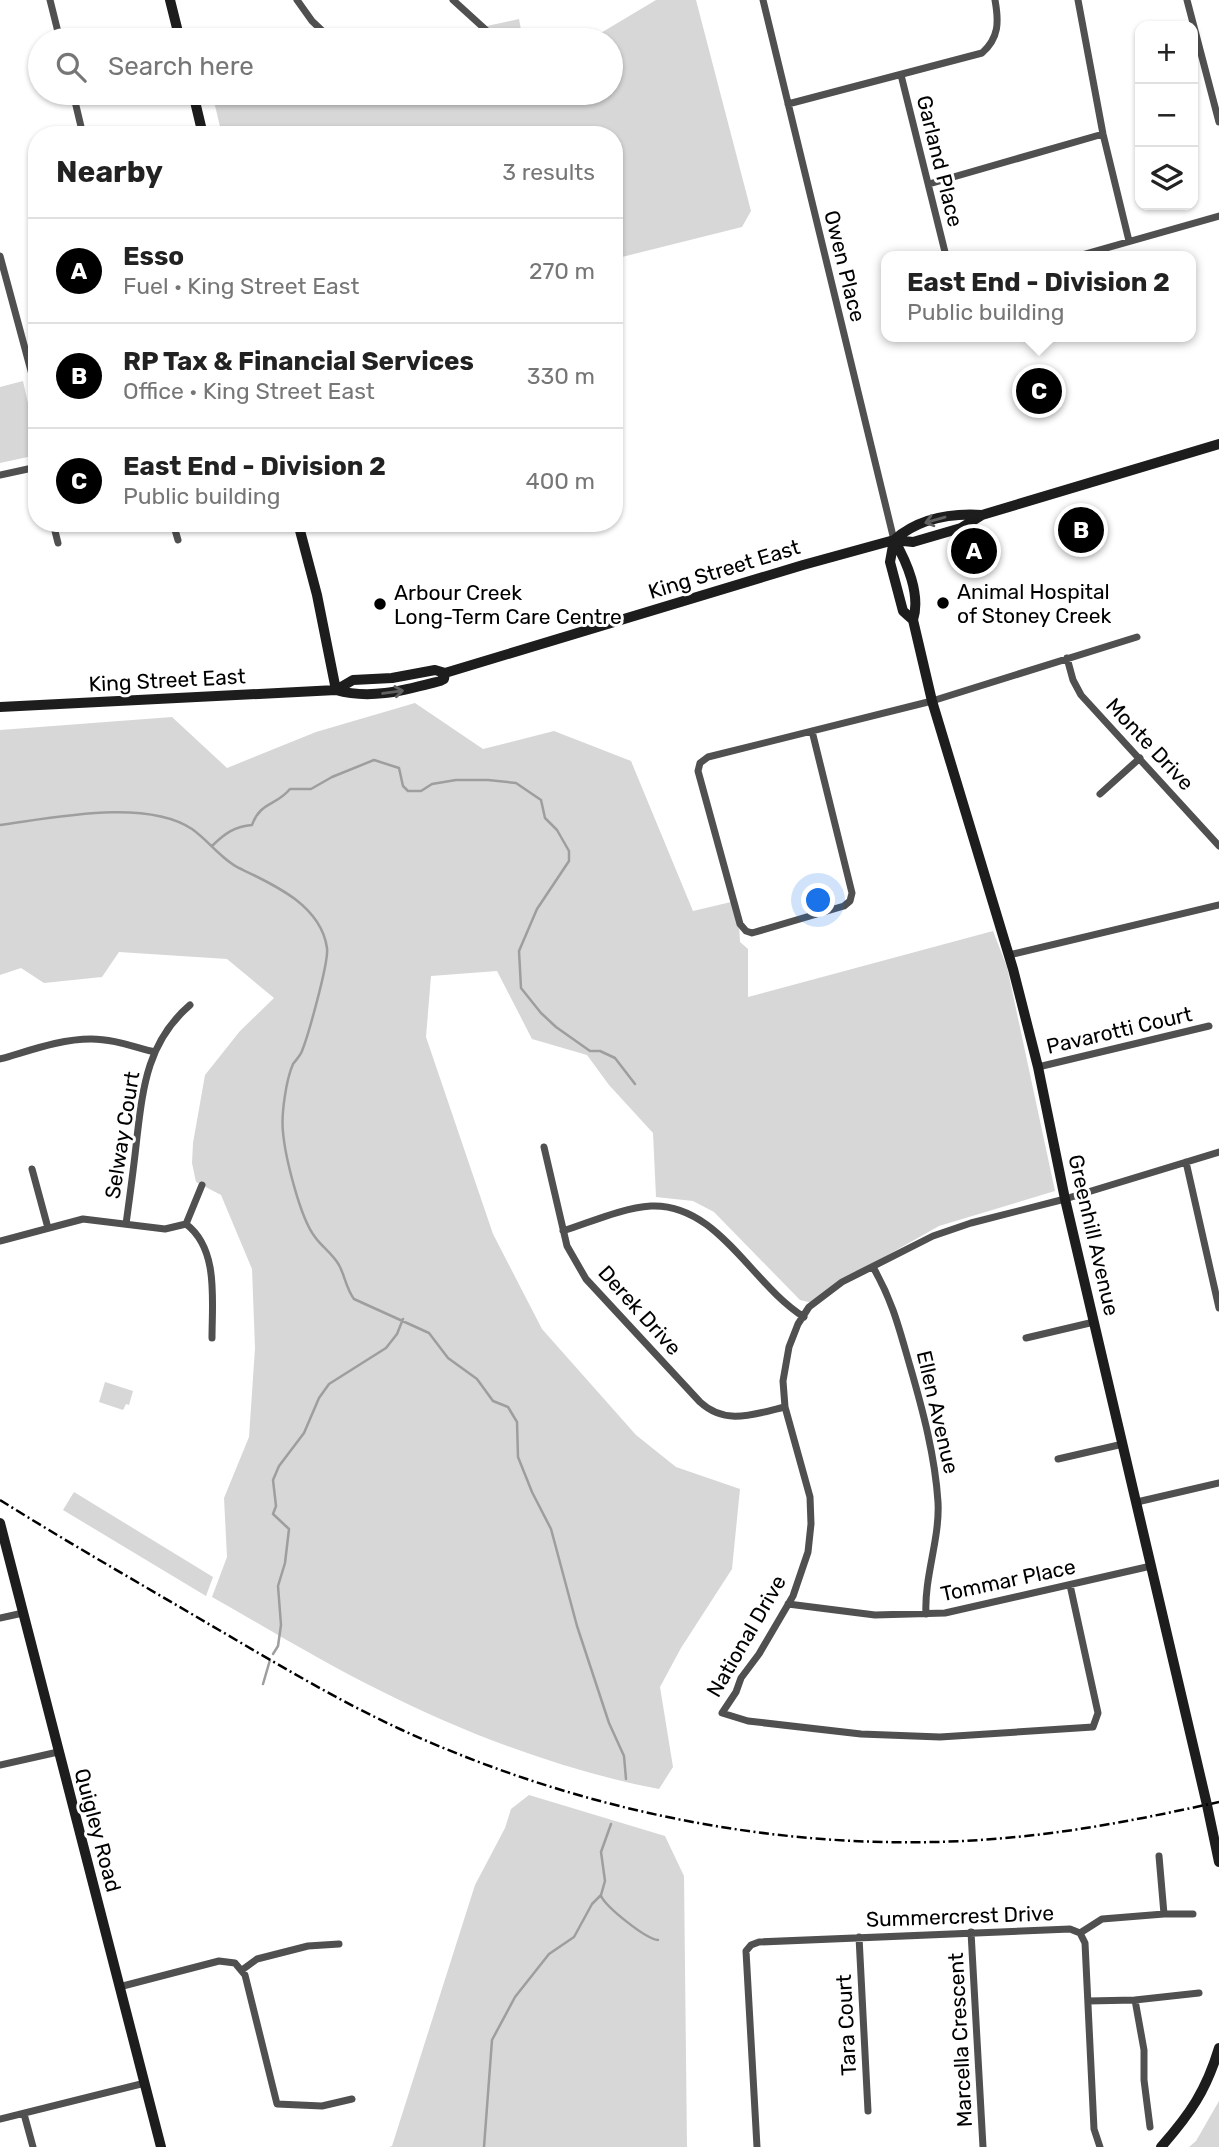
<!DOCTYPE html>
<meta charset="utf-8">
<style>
body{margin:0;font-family:Rubik,sans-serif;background:#f2f2f2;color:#222}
.controls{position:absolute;right:21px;top:21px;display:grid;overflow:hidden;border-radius:14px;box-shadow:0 2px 5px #0004}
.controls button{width:63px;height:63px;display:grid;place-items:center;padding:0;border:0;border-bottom:2px solid #e0e0e0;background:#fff;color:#222;font:35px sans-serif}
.you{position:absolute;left:819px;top:901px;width:24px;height:24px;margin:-18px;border:5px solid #fff;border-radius:50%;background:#1a73e8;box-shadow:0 0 0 10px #1a73e833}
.badge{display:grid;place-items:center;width:46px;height:46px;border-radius:50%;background:#000;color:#fff;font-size:23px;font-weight:700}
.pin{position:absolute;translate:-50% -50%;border:4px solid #fff;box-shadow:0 2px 7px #0006}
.popup{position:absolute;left:881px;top:251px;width:315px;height:91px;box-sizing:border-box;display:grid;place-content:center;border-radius:14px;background:#fff;filter:drop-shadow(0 2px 5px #0005);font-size:23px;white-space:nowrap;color:#767676}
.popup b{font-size:26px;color:#222}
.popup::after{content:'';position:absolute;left:50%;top:100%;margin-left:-14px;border:14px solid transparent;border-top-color:#fff}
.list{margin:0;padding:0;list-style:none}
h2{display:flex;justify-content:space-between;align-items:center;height:91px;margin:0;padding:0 28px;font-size:30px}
h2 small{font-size:23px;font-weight:400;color:#767676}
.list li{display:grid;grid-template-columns:46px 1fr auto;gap:21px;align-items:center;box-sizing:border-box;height:105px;padding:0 28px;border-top:2px solid #e0e0e0}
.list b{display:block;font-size:26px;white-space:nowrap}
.list p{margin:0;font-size:23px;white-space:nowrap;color:#767676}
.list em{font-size:23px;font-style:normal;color:#767676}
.icon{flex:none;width:38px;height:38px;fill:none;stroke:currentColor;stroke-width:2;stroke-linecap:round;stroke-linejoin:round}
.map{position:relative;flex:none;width:1219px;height:2147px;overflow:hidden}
.search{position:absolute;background:#fff;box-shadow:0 2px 5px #0004;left:28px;top:28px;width:595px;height:77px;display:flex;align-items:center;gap:18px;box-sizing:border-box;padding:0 24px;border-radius:38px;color:#767676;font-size:26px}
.panel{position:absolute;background:#fff;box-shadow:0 2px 5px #0004;left:28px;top:126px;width:595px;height:406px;border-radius:28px}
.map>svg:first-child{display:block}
.green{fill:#d7d7d7}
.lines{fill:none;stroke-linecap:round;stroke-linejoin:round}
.stream{stroke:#9e9e9e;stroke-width:2.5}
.street{stroke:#505050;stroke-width:7}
.secondary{stroke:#1d1d1d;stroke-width:10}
.rail{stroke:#000;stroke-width:2.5;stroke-dasharray:10 3.5 2 3.5;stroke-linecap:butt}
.oneway{stroke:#616161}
.poi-dot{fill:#000;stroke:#fff;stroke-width:2.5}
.labels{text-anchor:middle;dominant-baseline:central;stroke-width:6;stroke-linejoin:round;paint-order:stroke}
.street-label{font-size:21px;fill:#000;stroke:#fff}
.poi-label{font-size:21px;fill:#000;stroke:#fff;text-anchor:start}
</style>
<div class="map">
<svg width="1219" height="2147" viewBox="0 0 1219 2147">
<rect width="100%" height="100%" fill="#fff"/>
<path class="green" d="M656,0H696L751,211L742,227L614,259V135H376L374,130L355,135H222L212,93H611V40H589Z
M519,19L523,40H422Z
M23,381L37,443V455L0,463V387Z
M415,703L483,749L554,731L631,761L693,911L731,902L739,924L740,942L748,949V997L993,931L1007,967L1055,1191L939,1226L831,1287L813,1303L800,1300L714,1212L693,1201L656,1197L653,1133L609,1085L587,1055L532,1039L497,971L431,976L426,1037L493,1234L542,1329L636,1435L676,1467L740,1489L732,1569L681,1648L660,1687L673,1767L659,1789C564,1771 466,1734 379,1690C322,1662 267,1628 212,1597L227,1557L224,1498L249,1437L255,1348L252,1269L221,1195L196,1182L192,1163L193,1143L205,1075L240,1031L274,998L227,959L119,952L102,977L44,983L21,968L0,975V730L172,717L227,768L316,732Z
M105,1382L133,1391L129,1405L126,1404L123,1410L99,1402Z
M74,1492L213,1577L206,1596L63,1510Z
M529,1795L665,1836L684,1876L687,2147H389L392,2146L475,1885L505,1828L511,1809Z
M1219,2101V2147H1189L1196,2141Z"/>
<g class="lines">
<path class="stream" d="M0,825C52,818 146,798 192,829C209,841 223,861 241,869C275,885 321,906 327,948C329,962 308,1036 302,1051C300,1056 296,1060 293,1064C286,1080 281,1115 283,1132C285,1156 300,1218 315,1237C322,1247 332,1253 339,1265C345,1276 346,1288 354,1299L429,1333L448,1358L477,1379L493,1401L508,1407L517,1422L518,1457L532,1492L551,1529L577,1626L609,1723L624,1756L626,1779
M212,846C224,834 235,826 252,825C260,802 276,806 290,789H311L332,777L374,760L399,768L403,786L408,791H421L432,784L456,780H488L516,783L541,800L545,818L557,830L569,851V861L537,909L519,951L521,988L541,1013L556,1027L590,1051H600L615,1058L635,1084
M273,1654L278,1646L281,1625L278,1586L285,1563L289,1529L273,1514L276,1506L273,1480L279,1466L304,1433L319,1398L329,1384L386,1348L397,1334L403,1319
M263,1684L270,1660
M601,1896C607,1908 646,1939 658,1940
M484,2147L492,2040L515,1997L549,1954L574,1937L592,1904L601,1895L605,1881L601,1852L611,1824"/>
<path class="street" d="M50,0L60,40
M297,0L312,21L332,40
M453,0L497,40
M763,0L894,540
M1078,0L1103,134L1129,241
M1187,0L1219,122
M901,75L946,256
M73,93L83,135
M788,104L982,53C999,38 999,22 995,0
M929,184L1103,134
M0,256L37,393
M1078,256L1219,216
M0,475L37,467
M53,523L58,543
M173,523L178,540
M1067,658L1073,680L1081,695L1219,846
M812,731L852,893L850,901L844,906L752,933L746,931L740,924L698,771L700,763L708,757L932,701L1137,637
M1100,794L1140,758
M1009,955L1219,905
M0,1059C29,1051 60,1039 91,1039C113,1039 134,1047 155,1052
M1038,1067L1209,1026
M544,1147L567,1246L586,1279L700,1402C726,1426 754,1414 785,1407
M1186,1162L1219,1308
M32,1169L48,1228
M126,1224C130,1195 134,1166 137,1137C143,1086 148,1041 190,1005
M186,1224C219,1249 212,1300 212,1338
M186,1224L202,1185
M563,1231C591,1222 622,1208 651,1206C718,1203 752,1285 804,1317
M0,1241L83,1219L165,1229L186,1224
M873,1267C893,1302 899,1328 910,1366C923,1411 935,1456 938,1502C940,1539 924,1577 926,1614
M1026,1338L1094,1322
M1058,1459L1123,1444
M1137,1502L1219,1483
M1070,1585L1098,1713L1093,1727L940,1737L861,1734L748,1721L722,1713L736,1692L741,1678L759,1654L793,1596L808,1552L811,1524L810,1497L785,1407L783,1381L789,1347L798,1324L809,1307L842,1282L933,1236L971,1223L1065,1199L1219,1152
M788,1604L875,1615L945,1613L1151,1566
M0,1618L23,1613
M0,1765L58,1752
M1159,1856L1164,1914
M971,1932L983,2147
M1080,1933L1102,1919L1164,1914H1193
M859,1937L868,2111
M242,1970L257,1959L308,1946L339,1944
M119,1987L219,1961L235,1963L245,1975L277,2104L322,2106L352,2099
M1135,2000L1144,2050V2080L1150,2127
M1088,2001L1135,2000L1199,1993
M24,2114L33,2147
M0,2119L145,2083
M757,2147L746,1951L751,1945L759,1942L1070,1929L1080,1933L1085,1943L1094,2129L1100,2147"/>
<path class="secondary" d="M170,0L180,40
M193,93L203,135
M298,523L317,595L336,690
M894,540C907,562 921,595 913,620L932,701L1013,969L1038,1067L1065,1199L1207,1805L1219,1862
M894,540C918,519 950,513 982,515
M894,540L890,562L903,611L913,620
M336,690L353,680L392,678L435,670L445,673L803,565L894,540L913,542L961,528L982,515L1219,444
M0,707L336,690C371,700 405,690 440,681L444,679L445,673
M0,1523L161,2147
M1161,2147C1190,2114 1206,2091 1219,2048"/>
<path class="rail" d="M0,1500C72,1545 146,1587 219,1630C279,1665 339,1701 402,1730C595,1818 815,1859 1026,1836C1092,1829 1155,1816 1219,1802"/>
</g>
<defs><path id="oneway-shaft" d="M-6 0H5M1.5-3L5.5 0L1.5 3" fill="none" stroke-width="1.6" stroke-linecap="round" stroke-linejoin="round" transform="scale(1.75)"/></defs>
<g class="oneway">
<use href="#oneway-shaft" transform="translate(935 520) rotate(164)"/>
<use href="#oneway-shaft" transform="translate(393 692) rotate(-8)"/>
</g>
<g class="poi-dot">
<circle cx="943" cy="603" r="7"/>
<circle cx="380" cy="604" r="7"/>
</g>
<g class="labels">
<g class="street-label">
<text transform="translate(940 161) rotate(76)">Garland Place</text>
<text transform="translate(845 266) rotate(76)">Owen Place</text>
<text transform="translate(724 569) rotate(-17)">King Street East</text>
<text transform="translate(167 680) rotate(-3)">King Street East</text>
<text transform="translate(1150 744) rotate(47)">Monte Drive</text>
<text transform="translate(1119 1030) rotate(-13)">Pavarotti Court</text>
<text transform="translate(122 1135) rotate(-81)">Selway Court</text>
<text transform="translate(1094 1235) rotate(77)">Greenhill Avenue</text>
<text transform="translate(640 1310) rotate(48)">Derek Drive</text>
<text transform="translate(938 1412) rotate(77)">Ellen Avenue</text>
<text transform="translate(1008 1580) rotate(-12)">Tommar Place</text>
<text transform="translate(746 1636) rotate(-60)">National Drive</text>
<text transform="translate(98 1830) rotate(75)">Quigley Road</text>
<text transform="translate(960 1916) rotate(-2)">Summercrest Drive</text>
<text transform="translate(846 2025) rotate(-93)">Tara Court</text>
<text transform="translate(960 2040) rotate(-93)">Marcella Crescent</text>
</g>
<g class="poi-label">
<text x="957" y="591">Animal Hospital<tspan x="957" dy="24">of Stoney Creek</tspan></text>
<text x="394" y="592">Arbour Creek<tspan x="394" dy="24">Long-Term Care Centre</tspan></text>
</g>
</g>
</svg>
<div class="controls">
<button>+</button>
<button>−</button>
<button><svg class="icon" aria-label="layers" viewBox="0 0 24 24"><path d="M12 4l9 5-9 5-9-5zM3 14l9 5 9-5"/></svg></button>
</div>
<div class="you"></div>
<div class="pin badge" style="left:974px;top:551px">A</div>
<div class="pin badge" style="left:1081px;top:530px">B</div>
<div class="pin badge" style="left:1039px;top:391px">C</div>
<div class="popup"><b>East End - Division 2</b>Public building</div>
<div class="search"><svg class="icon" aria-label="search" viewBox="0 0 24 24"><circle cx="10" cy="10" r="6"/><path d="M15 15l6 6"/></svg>Search here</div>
<section class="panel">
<h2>Nearby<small>3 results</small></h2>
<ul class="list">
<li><span class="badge">A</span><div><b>Esso</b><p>Fuel · King Street East</p></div><em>270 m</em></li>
<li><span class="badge">B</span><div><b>RP Tax &amp; Financial Services</b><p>Office · King Street East</p></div><em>330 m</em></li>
<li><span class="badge">C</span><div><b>East End - Division 2</b><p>Public building</p></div><em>400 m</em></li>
</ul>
</section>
</div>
